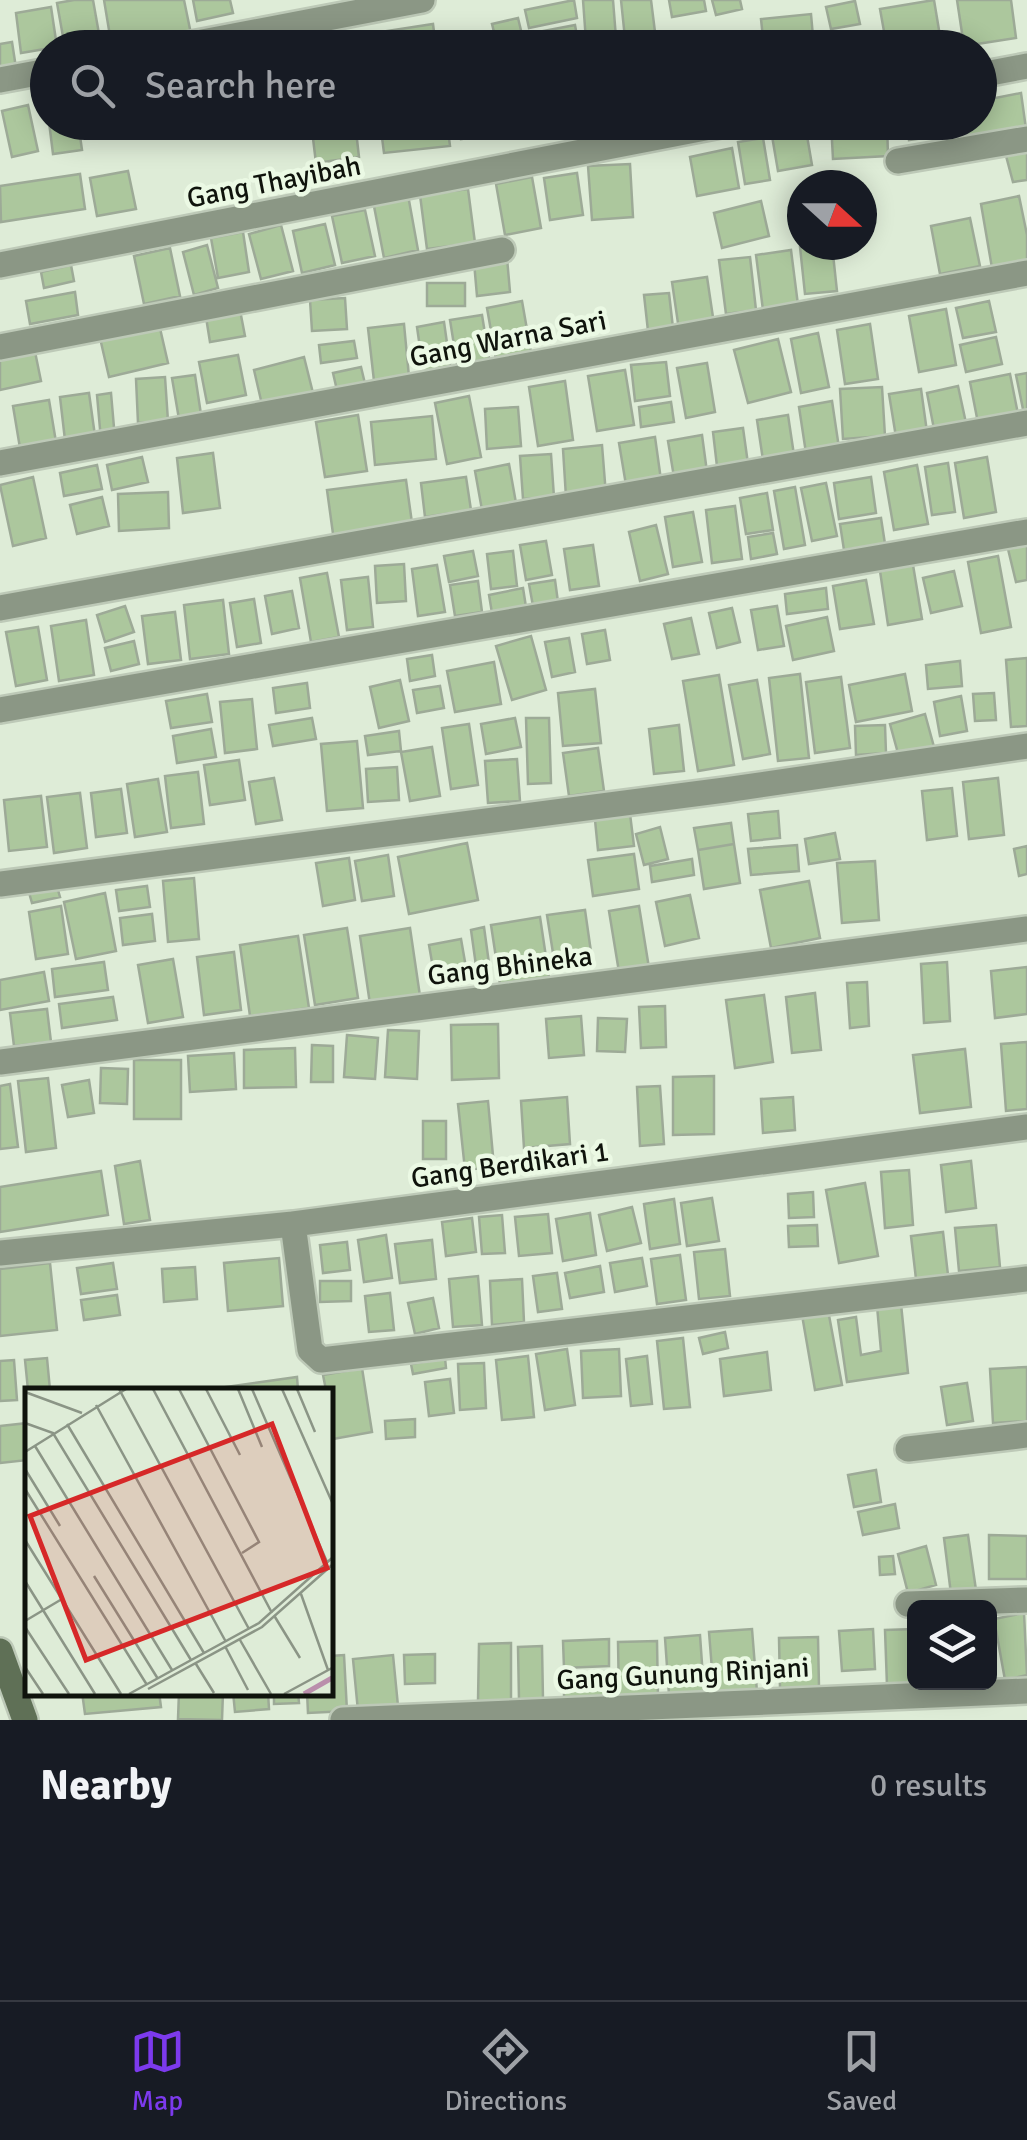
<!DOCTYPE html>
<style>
body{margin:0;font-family:Signika,sans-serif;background:#20242c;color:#f1f3f6}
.controls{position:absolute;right:30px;bottom:30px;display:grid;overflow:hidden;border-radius:15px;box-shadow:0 5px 25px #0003}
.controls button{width:90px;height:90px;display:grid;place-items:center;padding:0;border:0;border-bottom:2px solid #363941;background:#171b24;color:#f1f3f6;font:50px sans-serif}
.compass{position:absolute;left:787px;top:170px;width:90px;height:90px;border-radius:50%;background:#171b24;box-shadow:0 5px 25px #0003;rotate:111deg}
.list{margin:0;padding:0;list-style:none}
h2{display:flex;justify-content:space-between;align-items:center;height:130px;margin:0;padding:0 40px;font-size:42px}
h2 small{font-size:32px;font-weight:400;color:#9ea1a6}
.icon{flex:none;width:55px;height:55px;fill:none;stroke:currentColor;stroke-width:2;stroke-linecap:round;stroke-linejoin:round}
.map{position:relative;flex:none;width:1027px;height:1720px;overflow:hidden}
.search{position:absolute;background:#171b24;box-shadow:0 5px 25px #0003;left:30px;right:30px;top:30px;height:110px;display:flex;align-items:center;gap:25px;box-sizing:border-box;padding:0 35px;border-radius:55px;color:#9ea1a6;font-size:38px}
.sheet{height:280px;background:#171b24}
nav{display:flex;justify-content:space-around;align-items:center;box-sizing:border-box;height:140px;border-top:2px solid #363941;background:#171b24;font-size:28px;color:#9ea1a6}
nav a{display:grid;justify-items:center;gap:5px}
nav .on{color:#7c3aed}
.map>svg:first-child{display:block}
.building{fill:#acc79d;stroke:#9daa97;stroke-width:2.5}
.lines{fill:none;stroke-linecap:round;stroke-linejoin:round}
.street-casing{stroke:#bdc9b7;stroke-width:30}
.secondary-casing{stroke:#bdc9b7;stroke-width:30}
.street{stroke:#8b9785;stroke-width:25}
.secondary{stroke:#5f7056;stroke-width:25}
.labels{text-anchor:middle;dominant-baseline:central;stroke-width:9;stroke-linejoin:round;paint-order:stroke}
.street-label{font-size:28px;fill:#0f130c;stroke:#ebf9e4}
.inset-river{fill:none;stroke:#ba8fac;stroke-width:5}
.inset-road{fill:none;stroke:#8b9586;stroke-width:2.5}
.view{fill:#d62828;fill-opacity:0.15;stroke:#d62828;stroke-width:5}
.inset-edge{fill:none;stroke:#0f130c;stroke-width:5}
</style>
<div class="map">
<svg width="1027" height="1720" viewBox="0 0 1027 1720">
<rect width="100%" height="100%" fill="#deecd7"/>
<path class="building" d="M74,0H93L101,45L65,48L57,3Z
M104,0H184L191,34L112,48Z
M193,0H230L233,13L197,21Z
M574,0L577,18L529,28L525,10Z
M583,0H613L616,38L586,41Z
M621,0H651L657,48H626Z
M669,0H704L706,11L672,17Z
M712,0H740L742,9L716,15Z
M934,0L942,48H887L880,9Z
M957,0H1011L1016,38L964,46Z
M855,1L860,24L831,29L826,7Z
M51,7L57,47L21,53L16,13Z
M811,14L814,48H764L761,19Z
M518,18L525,47L498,48L492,24Z
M433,24L436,48H390L387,31Z
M575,25L579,47L535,48L533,33Z
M379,34L381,48H351L350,39Z
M874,37L876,48H845L844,41Z
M12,42L16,68L0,70V44Z
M1021,93L1027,136L967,148L962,122H980V101Z
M28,105L38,151L12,157L2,111Z
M49,122H78L82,150L53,154Z
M85,122H117L118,130L86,134Z
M124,122H167L168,124L126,133Z
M311,122H355L359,157L316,163Z
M380,122H447L450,146L384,153Z
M459,122H504L506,133L461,139Z
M831,122H887L888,156L833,159Z
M907,122H952L953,134L909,140Z
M805,124L812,165L778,171L771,130Z
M763,138L770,180L745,184L738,142Z
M732,148L739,188L697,196L690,157Z
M1027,148V180L1013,182L1005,152Z
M630,164L633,217L592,220L588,166Z
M128,171L136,209L97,216L90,178Z
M577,173L583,215L550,220L544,178Z
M80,174L85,209L1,222L0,186Z
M532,177L541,228L505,235L496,184Z
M468,189L475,243L427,249L420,195Z
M408,195L418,250L384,258L373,201Z
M1019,196L1027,235V261L992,268L981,204Z
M761,201L769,236L722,248L714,213Z
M365,210L375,256L342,263L332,216Z
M970,218L980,266L940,274L931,226Z
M325,224L335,265L302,273L293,231Z
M281,225L293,271L261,279L249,234Z
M243,232L249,272L218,278L211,238Z
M207,245L218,288L194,295L183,252Z
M832,245L837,291L805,294L800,247Z
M170,248L180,296L144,304L134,256Z
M791,250L798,305L763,310L756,255Z
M750,257L756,310L726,314L719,260Z
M507,258L510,292L477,296L474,262Z
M71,265L74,281L44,288L41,272Z
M707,277L714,324L679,330L672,282Z
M427,283H465V306H427Z
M75,292L78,315L30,324L26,301Z
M669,293L673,328L648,331L644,295Z
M345,298L347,329L312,331L310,300Z
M522,301L532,358L497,365L487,308Z
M989,301L996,332L963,338L956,308Z
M239,305L245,336L210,342L205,311Z
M946,309L956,365L919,372L909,316Z
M482,315L490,364L458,370L450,320Z
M444,322L451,371L424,376L417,327Z
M159,324L168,363L109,377L100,338Z
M404,324L409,377L374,381L368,328Z
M870,324L878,379L845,384L837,330Z
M818,333L829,387L801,393L791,339Z
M996,337L1002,364L966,372L960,345Z
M778,339L791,392L748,403L734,350Z
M354,341L357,358L321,363L319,345Z
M33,342L41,381L0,390V350Z
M238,355L246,395L207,403L199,362Z
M304,357L314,397L263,409L254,370Z
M666,362L670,396L635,401L631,365Z
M707,363L715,412L686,418L677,368Z
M361,367L367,392L339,399L333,373Z
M625,370L634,425L597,431L588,376Z
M1027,373V413L1024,414L1016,375Z
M1010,374L1018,414L978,423L970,382Z
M195,375L202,421L180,425L172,378Z
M165,377L168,421L138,423L136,379Z
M565,381L573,440L538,446L529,387Z
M958,386L966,423L934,429L927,393Z
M882,387L885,436L843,439L840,389Z
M921,389L927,432L896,437L889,394Z
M89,393L95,436L65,440L60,397Z
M111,393L115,439L101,440L97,395Z
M469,396L481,457L447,464L435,403Z
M49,400L56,442L20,448L13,406Z
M832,401L839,448L806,453L799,407Z
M671,402L674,422L641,427L639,407Z
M518,407L521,446L487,449L485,409Z
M358,415L367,471L325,477L316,422Z
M788,415L794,455L763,460L757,420Z
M432,416L436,459L375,465L371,422Z
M743,428L749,471L718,475L713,432Z
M702,435L707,472L674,477L668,441Z
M655,437L661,480L626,485L619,443Z
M602,445L606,495L566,497L563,449Z
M213,453L220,508L183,513L177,458Z
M551,454L554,497L523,499L520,456Z
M142,457L148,482L112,490L107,465Z
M987,457L996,512L964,518L955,463Z
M948,463L955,512L932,515L925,467Z
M509,464L516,503L482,510L475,471Z
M97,465L102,489L64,496L60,473Z
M917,465L928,524L894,530L884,472Z
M33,477L46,538L13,546L0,485Z
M466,477L471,510L425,517L421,483Z
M871,477L876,513L839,519L834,483Z
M406,480L413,530L334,541L327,490Z
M826,483L837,536L812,541L801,488Z
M795,487L805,545L784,549L774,491Z
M168,492L169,528L119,531L118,494Z
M767,493L773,530L746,534L740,498Z
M102,497L109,526L77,534L70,505Z
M735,506L742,559L712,563L706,510Z
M693,512L702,562L673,567L665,517Z
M881,518L885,544L844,550L840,524Z
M656,525L668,574L640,581L629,532Z
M773,533L777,554L751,559L748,537Z
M546,541L552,575L526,580L520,545Z
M593,545L599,586L570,590L564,549Z
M1027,545V580L1016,582L1008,549Z
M473,551L478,576L449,582L444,556Z
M513,551L517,586L491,589L487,554Z
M998,556L1011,627L981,633L968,562Z
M404,564L406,601L377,603L375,566Z
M437,565L445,612L418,616L412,569Z
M913,565L922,619L888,625L880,571Z
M954,571L962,606L931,613L923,578Z
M327,573L339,637L311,642L300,578Z
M368,577L373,627L347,630L341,580Z
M555,580L558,602L533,606L529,584Z
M866,580L874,624L840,629L833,586Z
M478,581L482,612L455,616L450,585Z
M523,588L526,607L492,613L489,595Z
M826,588L828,609L787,614L785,594Z
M292,591L299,628L272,634L265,596Z
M254,599L261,643L237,647L230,603Z
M223,600L229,654L190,659L184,605Z
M125,606L134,632L105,642L97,615Z
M777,606L784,646L758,650L751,610Z
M732,608L740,642L717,648L709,613Z
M175,612L181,660L148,664L142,616Z
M827,617L834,651L793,660L786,626Z
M691,618L699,654L672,659L664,624Z
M86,620L94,675L59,681L51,626Z
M38,627L47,680L16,686L6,632Z
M605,630L610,660L587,664L582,634Z
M531,636L546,690L512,700L496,646Z
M569,638L575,672L552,677L545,642Z
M134,641L139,664L111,671L105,648Z
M432,655L435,676L410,681L407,659Z
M1027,658V726L1011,727L1006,660Z
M960,661L962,686L928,689L926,665Z
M494,662L501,704L455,712L447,671Z
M800,674L809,758L778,761L769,678Z
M905,674L912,711L856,722L849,685Z
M719,675L734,765L698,771L683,681Z
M841,677L850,748L815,753L806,682Z
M400,680L409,721L379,728L370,687Z
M757,680L770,754L743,759L729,685Z
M307,683L310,708L276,713L273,688Z
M440,686L444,708L417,713L413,690Z
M595,689L601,743L563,746L558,693Z
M994,693L996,720L975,721L973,694Z
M207,694L212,722L171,728L166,701Z
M961,696L967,731L940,736L934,702Z
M252,699L257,749L225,753L220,702Z
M925,714L934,747L899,757L890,724Z
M312,718L316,739L273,746L269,725Z
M515,718L521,747L486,754L481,724Z
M526,718H549L551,783L528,784Z
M469,724L478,785L451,789L442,728Z
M679,725L684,771L654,774L649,729Z
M885,725L886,753L856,755L855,726Z
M211,729L216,757L177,763L173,736Z
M399,731L401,751L368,755L365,736Z
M357,741L363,808L327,811L321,744Z
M432,747L440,796L410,801L401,752Z
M598,748L604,791L569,796L563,753Z
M517,759L520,801L488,803L485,761Z
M239,760L245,800L210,805L204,765Z
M397,767L399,800L368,802L366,769Z
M198,772L204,824L171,828L165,776Z
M274,778L282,820L256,824L249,782Z
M998,778L1004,835L969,839L963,782Z
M158,779L167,832L135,837L127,784Z
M952,788L957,836L927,840L922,791Z
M121,789L127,833L96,837L91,793Z
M80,793L87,848L54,853L47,797Z
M41,796L47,847L9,851L4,800Z
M629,806L634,846L598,850L594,810Z
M778,811L780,838L751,841L748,814Z
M731,823L734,844L698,850L694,828Z
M660,827L668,859L644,865L636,834Z
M835,833L840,859L809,864L805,839Z
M467,843L478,900L409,914L398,857Z
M734,844L740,883L704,889L698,850Z
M797,845L799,871L751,875L748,849Z
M1027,846V874L1019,876L1014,849Z
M634,854L639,889L593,896L588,860Z
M388,855L394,896L362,901L355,861Z
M349,858L355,900L323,906L316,863Z
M692,859L694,875L652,882L650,866Z
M875,861L879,920L842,923L837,863Z
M194,878L199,939L168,942L163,881Z
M809,881L820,938L771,948L760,890Z
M56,883L60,897L32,903L28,889Z
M147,886L150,907L119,911L116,890Z
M105,893L116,951L76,959L64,902Z
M690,895L699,938L665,946L656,902Z
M61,906L68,954L36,959L29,912Z
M639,906L649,968L619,972L609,911Z
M585,910L593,966L556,972L547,915Z
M152,914L155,941L123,945L120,918Z
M540,917L549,977L500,984L491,925Z
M484,927L491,978L478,980L471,930Z
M347,928L358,998L315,1005L304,935Z
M410,928L420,996L370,1004L360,936Z
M298,936L309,1008L250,1016L240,945Z
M461,939L468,979L436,985L429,945Z
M234,952L241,1010L204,1015L197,957Z
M173,959L183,1017L148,1023L138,965Z
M104,962L108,990L55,997L52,969Z
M947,962L950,1021L924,1023L921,964Z
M1027,967V1014L995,1018L991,971Z
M44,972L49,1001L0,1010V980Z
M867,982L869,1026L850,1028L847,983Z
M815,993L821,1050L792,1053L786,997Z
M764,995L773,1062L735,1068L726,1000Z
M113,997L117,1020L62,1028L59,1004Z
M665,1006L666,1047L641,1048L639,1007Z
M47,1009L51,1042L14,1046L10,1013Z
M581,1016L584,1055L549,1058L546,1019Z
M598,1018L627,1019L625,1052L597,1051Z
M498,1024L499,1078L452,1080L451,1025Z
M388,1030L419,1031L417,1079L385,1077Z
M347,1035L378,1038L375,1079L344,1077Z
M1027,1042V1109L1006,1111L1001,1044Z
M312,1045L333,1046V1082H311Z
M295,1048L296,1087L244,1088V1050Z
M965,1049L971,1107L920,1113L913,1055Z
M234,1053L236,1089L190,1092L188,1056Z
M134,1060H181V1119H134Z
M101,1068L128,1069L127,1104L100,1103Z
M714,1076V1134L673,1135V1077Z
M48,1078L56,1148L26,1152L18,1081Z
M89,1080L94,1113L68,1117L62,1085Z
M10,1084L18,1147L0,1149V1086Z
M660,1086L664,1144L640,1146L637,1087Z
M567,1097L570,1144L524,1148L521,1101Z
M793,1097L795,1130L763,1133L761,1099Z
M488,1101L494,1167L465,1170L458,1104Z
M423,1121H446V1159H423Z
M140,1161L150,1220L124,1224L115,1166Z
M971,1161L976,1208L946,1212L941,1165Z
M909,1170L913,1225L885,1228L881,1172Z
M101,1171L108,1215L0,1232V1187Z
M865,1183L878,1256L839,1263L826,1190Z
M813,1192L814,1217L789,1218L788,1194Z
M712,1198L719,1241L687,1246L681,1203Z
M674,1199L680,1244L650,1249L644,1204Z
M632,1207L641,1243L607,1251L599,1215Z
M590,1213L596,1255L563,1261L556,1219Z
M548,1214L552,1253L519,1256L515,1217Z
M502,1215L505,1253L482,1254L479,1217Z
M472,1218L476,1252L446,1256L442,1222Z
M817,1225L818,1246L789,1247L788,1226Z
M996,1225L1000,1267L959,1271L955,1228Z
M943,1232L948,1275L916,1279L911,1236Z
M386,1235L392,1278L364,1282L358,1240Z
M432,1240L436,1279L400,1283L395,1244Z
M347,1242L350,1270L323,1273L320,1245Z
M725,1249L730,1296L699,1299L694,1252Z
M680,1255L686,1300L657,1304L651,1259Z
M279,1258L283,1306L228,1311L224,1263Z
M642,1258L647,1286L615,1292L610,1263Z
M50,1263L57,1330L0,1336V1269Z
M113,1263L117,1289L81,1294L77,1268Z
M600,1266L604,1292L570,1298L565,1273Z
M195,1267L197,1299L164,1302L162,1269Z
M557,1273L562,1309L538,1312L533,1276Z
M478,1276L482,1325L453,1327L449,1279Z
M522,1279L524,1322L492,1325L490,1281Z
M320,1281H351V1301L320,1302Z
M390,1293L394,1330L369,1332L365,1296Z
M117,1295L120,1315L84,1320L81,1300Z
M433,1298L439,1328L415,1334L408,1303Z
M901,1304L908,1373L847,1382L838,1320L856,1317L861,1355L881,1351L877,1306Z
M828,1310L842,1385L815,1390L802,1315Z
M725,1332L728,1348L703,1354L699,1338Z
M683,1338L690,1407L664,1409L657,1341Z
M567,1349L575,1405L545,1410L536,1354Z
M619,1349L621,1396L583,1398L581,1351Z
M767,1352L771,1390L724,1396L720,1359Z
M528,1356L534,1417L502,1420L496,1360Z
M647,1356L652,1404L631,1406L626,1359Z
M47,1358L50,1390H28L25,1360Z
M445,1358L446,1368L413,1374L411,1364Z
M14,1360L17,1400L0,1401V1361Z
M484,1363L486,1408L460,1410L458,1364Z
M1027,1367V1421L993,1423L990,1369Z
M362,1368L372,1432L333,1439L330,1390H326L323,1375Z
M297,1377L298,1390H205Z
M450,1379L454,1413L429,1416L425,1382Z
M967,1383L973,1421L947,1425L941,1387Z
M415,1419V1437L386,1439L385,1421Z
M28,1423V1460L0,1463V1426Z
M876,1470L881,1502L854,1507L848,1475Z
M895,1504L899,1528L863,1535L858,1512Z
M968,1535L976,1590L951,1594L944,1538Z
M989,1535L1027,1536V1579H989Z
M926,1546L936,1585L908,1593L898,1554Z
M893,1556L895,1574L880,1575L879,1557Z
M1024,1613L1027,1675L1005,1680L994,1619Z
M752,1629L757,1692L714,1695L709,1632Z
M873,1629L875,1669L842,1671L839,1631Z
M914,1629V1682H934L887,1686L885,1630Z
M700,1635L704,1692L669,1695L665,1638Z
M818,1637L819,1687L780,1688L779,1638Z
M609,1639V1666L564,1668L563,1641Z
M657,1641L658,1698L619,1699L618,1642Z
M511,1643V1701H478L479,1644Z
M542,1646L543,1699L519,1700L518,1647Z
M435,1654V1683L405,1684L404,1655Z
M344,1655L347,1711L308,1713L307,1692H330V1656Z
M393,1655L398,1706L358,1711L353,1659Z
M610,1672V1704L564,1705V1673Z
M82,1692H159L161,1707L85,1714Z
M179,1692H223L222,1720L178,1719Z
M233,1692H268L269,1709L235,1712Z
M274,1692H298L299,1703L274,1704Z"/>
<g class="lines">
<g class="street-casing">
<path id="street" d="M171,48L422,0
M980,75L1027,66
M0,80L48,71
M898,161L1027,139
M0,265L736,122
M0,347L502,250
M0,463L1027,273
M0,608L1027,423
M0,710L1027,532
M0,884L725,790L1027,746
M0,1062L1027,929
M293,1224L310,1350L321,1360L1027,1279
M0,1253L293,1224L1027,1127
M908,1449L1027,1435
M908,1604L1027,1600
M343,1720L1027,1691"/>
</g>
<g class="secondary-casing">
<path id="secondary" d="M0,1651L25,1720"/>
</g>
<use href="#street" class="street"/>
<use href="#secondary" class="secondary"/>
</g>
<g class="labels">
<g class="street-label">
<text transform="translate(274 182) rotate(-11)">Gang Thayibah</text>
<text transform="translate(508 339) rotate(-11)">Gang Warna Sari</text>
<text transform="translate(510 966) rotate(-7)">Gang Bhineka</text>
<text transform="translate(510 1165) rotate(-8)">Gang Berdikari 1</text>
<text transform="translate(683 1674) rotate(-3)">Gang Gunung Rinjani</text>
</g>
</g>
<g transform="translate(25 1388)">
<rect width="308" height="308" fill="#deecd7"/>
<path class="inset-river" d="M279,306L307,290"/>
<path class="inset-road" d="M94,1L224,241M128,1L247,225M154,1L234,154L217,165M181,1L215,67M213,1L237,59M227,1L302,174M257,1L307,114M272,1L290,44M0,4L57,25M71,17L201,254M0,35L28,45L166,272M42,36L179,265M10,58L147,282M0,64L101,1M0,81L35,138M0,101L122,297M0,152L96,306M69,188L133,291M0,193L70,306M276,206L303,282M250,229L275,270M0,233L37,211M0,239L44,306M215,252L246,306M201,260L223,302M171,276L189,305M0,279L18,306M123,301L237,239L307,177M104,306L234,235L307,170M259,306L307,280"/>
<path class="view" d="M247,36L302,180L61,272L5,128Z"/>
<rect width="308" height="308" class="inset-edge"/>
</g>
</svg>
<div class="controls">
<button><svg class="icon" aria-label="layers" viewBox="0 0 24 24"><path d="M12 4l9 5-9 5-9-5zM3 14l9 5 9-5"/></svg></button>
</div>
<svg class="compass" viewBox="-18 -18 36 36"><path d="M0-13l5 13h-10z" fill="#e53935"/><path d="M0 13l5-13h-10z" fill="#9ea1a6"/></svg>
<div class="search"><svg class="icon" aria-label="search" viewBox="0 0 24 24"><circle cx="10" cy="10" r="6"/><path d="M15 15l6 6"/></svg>Search here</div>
</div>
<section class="sheet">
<h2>Nearby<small>0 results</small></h2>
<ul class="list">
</ul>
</section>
<nav>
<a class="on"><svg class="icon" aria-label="map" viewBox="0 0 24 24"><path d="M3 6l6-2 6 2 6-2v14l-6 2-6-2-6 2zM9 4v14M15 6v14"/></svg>Map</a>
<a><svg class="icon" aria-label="directions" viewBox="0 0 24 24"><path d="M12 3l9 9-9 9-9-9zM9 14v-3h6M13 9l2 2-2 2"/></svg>Directions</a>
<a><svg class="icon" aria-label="saved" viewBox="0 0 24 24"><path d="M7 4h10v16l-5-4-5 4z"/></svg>Saved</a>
</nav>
